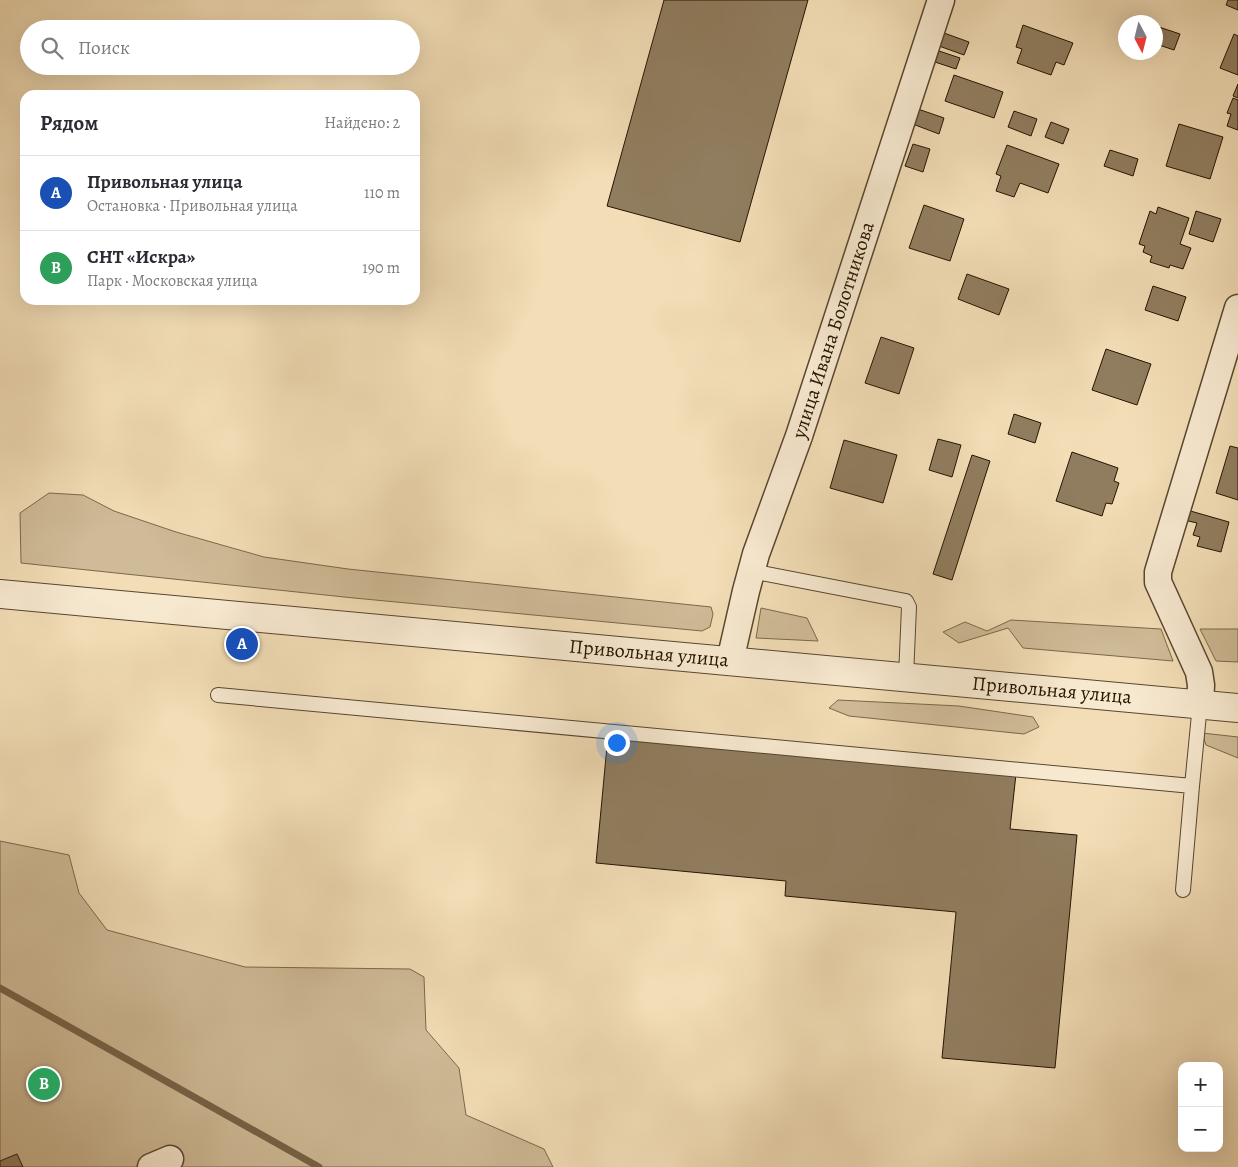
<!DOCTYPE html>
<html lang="ru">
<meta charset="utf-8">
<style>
body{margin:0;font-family:Alegreya,serif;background:#f7f7f7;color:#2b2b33}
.controls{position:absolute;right:15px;bottom:15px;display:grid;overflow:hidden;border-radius:10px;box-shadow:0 5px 20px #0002}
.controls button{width:45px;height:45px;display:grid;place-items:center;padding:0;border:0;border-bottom:1px solid #e1e1e2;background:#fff;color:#2b2b33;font:25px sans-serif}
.compass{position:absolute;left:1118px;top:15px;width:45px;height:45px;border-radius:50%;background:#fff;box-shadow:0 5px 20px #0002;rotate:173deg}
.you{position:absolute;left:616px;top:742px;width:18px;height:18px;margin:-12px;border:4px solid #fff;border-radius:50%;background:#1a73e8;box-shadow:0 0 0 8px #1a73e833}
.badge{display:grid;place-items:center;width:32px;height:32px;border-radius:50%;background:#1a73e8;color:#fff;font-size:16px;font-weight:700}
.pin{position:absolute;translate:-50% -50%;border:2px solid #fff;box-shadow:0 1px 5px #0006}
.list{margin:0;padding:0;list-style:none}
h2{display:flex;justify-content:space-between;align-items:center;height:65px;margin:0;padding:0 20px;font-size:21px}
h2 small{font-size:16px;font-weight:400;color:#7c7c81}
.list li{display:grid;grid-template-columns:32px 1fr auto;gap:15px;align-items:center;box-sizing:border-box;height:75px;padding:0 20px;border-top:1px solid #e1e1e2}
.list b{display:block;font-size:19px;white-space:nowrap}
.list p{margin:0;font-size:16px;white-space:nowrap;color:#7c7c81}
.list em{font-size:16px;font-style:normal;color:#7c7c81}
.icon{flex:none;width:28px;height:28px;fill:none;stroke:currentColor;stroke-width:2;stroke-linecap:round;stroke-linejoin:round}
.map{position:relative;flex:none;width:1238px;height:1167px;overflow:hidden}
.search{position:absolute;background:#fff;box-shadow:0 5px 20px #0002;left:20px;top:20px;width:400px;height:55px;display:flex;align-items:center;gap:12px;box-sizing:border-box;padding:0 18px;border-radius:28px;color:#7c7c81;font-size:19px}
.panel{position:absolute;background:#fff;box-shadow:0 5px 20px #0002;left:20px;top:90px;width:400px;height:215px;border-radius:15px}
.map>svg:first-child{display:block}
.green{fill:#cfbb97;stroke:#7a684c}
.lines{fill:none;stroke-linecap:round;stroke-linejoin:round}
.stream{stroke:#776448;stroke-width:7}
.building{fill:#907d5f;stroke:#261400}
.service-casing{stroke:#59462e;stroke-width:16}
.minor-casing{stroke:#59462e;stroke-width:29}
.tertiary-casing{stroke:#59462e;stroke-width:30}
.service{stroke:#f7e9d0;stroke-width:14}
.minor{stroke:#f7e9d0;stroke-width:26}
.tertiary{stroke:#f7e9d0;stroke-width:28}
.labels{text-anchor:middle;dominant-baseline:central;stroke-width:4;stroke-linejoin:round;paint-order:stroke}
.street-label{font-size:20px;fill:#261400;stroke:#f7e9d0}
</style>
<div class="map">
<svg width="1238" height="1167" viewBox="0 0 1238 1167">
<rect width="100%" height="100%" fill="#f2ddb6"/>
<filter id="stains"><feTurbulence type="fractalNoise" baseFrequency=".004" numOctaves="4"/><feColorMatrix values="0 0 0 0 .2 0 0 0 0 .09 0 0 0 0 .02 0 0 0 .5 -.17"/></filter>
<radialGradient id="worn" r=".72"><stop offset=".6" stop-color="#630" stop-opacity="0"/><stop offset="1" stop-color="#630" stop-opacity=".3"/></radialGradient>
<path class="green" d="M49,493L83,495L114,511L176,532L264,557L348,569L711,607L713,614L710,627L702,631L354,598L21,563L20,513Z
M761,608L807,618L818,641L756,638Z
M1011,620L1161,629L1173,661L1023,648L1008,628L959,643L943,632L965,622L987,631Z
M1200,629H1238V662L1216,661Z
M838,700L959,706L1033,717L1039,727L1024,734L849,716L829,708Z
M1202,733L1238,737V758L1206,745Z
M0,841L69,855L79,893L107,930L245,967L410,969L424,977L426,1030L459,1068L466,1115L544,1149L553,1167H0Z"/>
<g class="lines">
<path class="stream" d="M0,988L319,1167"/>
</g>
<path class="building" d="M664,0H808L740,242L607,206Z
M1228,0H1238V10L1226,5Z
M1023,25L1073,43L1064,65L1056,62L1051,75L1017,63L1022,49L1016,47Z
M1156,26L1180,34L1174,50L1156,44Z
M944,33L969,42L964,55L939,46Z
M1234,34L1238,36V75L1220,68Z
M939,51L960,58L956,69L935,62Z
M954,75L1003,92L994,118L945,101Z
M1238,84V98L1233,96Z
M1233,98L1238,100V130L1227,126L1231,114L1227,113Z
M915,108L944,118L939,134L910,123Z
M1014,111L1037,119L1031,136L1008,127Z
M1051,122L1069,129L1063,144L1045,137Z
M1179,124L1223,137L1210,179L1166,166Z
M913,144L930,149L923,172L905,166Z
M1007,145L1059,164L1048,193L1020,183L1014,197L996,191L1001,176L996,174Z
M1110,150L1138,159L1133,176L1104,166Z
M924,205L964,219L950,261L909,248Z
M1158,207L1189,218L1180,244L1191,248L1183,269L1170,265L1169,268L1150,262L1152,256L1143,252L1145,246L1139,244L1150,211L1156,214Z
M1196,211L1221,219L1213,242L1189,234Z
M967,274L1009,289L999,315L958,299Z
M1153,286L1186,297L1178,321L1145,310Z
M881,337L914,348L899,394L865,383Z
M1106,349L1151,364L1137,405L1092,390Z
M1014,414L1041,423L1035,443L1008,434Z
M938,439L961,445L952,477L929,470Z
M844,440L897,455L883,503L830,488Z
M1230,446L1238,448V500L1216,493Z
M1072,452L1118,468L1114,481L1119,483L1112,504L1106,503L1102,516L1056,501Z
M972,455L990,461L952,580L933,574Z
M1187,510L1229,522L1221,552L1197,546L1200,537L1193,535L1197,523L1184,520Z
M608,735L1016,774L1010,829L1077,835L1055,1068L942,1058L956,912L785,896L786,881L596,863Z
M17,1154L23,1167H0V1161Z"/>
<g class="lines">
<g class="service-casing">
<path id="service" d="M751,571L906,601L909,607L906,677
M218,695L1192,786
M1183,890L1192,786L1200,704"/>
</g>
<g class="minor-casing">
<path id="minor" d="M730,661L746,591L756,554L799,436L941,0
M1200,704L1201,685L1199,672L1158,582V572L1238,308
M151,1167L170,1159"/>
</g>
<g class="tertiary-casing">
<path id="tertiary" d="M0,594L1238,708"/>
</g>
<use href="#service" class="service"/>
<use href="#minor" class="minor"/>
<use href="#tertiary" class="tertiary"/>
</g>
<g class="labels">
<g class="street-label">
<text transform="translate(833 330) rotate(-72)">улица Ивана Болотникова</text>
<text transform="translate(649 653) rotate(5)">Привольная улица</text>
<text transform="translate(1052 690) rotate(5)">Привольная улица</text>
</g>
</g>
<rect width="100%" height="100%" filter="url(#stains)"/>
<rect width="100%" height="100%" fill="url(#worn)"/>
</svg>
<div class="controls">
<button>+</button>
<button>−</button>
</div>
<svg class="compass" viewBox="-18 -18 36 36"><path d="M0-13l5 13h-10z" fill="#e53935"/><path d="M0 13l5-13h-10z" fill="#7c7c81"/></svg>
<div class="you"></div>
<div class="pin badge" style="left:242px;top:644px;background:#1a4fb4">A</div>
<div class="pin badge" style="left:44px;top:1084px;background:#2e9e5b">B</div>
<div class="search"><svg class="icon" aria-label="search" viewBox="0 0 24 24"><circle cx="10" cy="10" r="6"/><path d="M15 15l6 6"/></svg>Поиск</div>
<section class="panel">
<h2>Рядом<small>Найдено: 2</small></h2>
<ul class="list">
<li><span class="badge" style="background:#1a4fb4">A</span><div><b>Привольная улица</b><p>Остановка · Привольная улица</p></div><em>110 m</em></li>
<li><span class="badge" style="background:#2e9e5b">B</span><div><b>СНТ «Искра»</b><p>Парк · Московская улица</p></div><em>190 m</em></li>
</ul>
</section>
</div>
